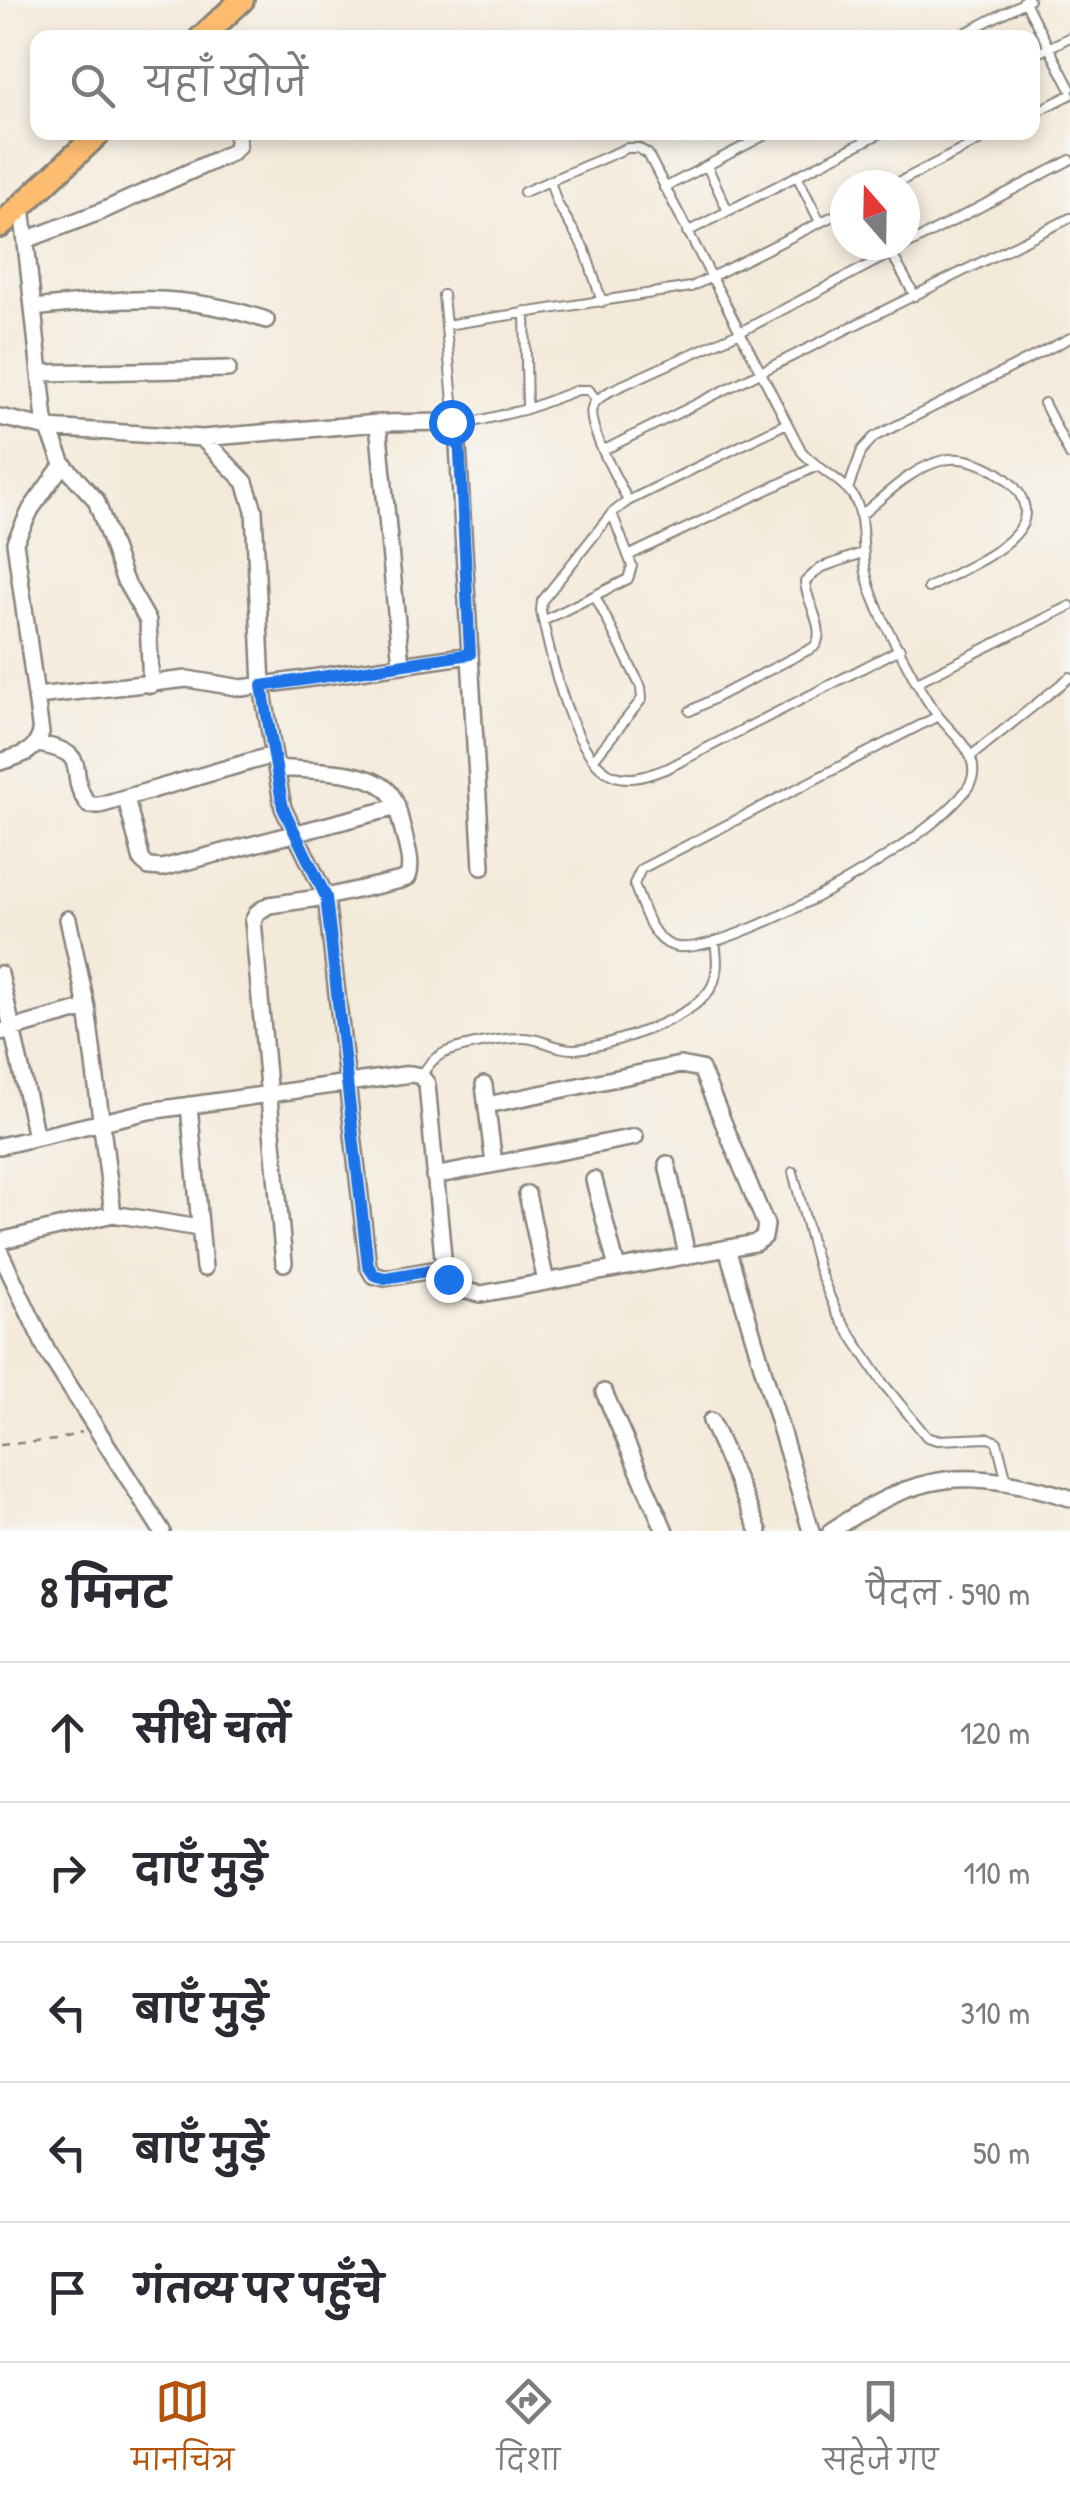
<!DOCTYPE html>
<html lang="hi">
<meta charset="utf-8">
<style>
body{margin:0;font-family:"Patrick Hand","Playpen Sans Deva",sans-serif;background:#f2f2f3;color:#2b2b33}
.compass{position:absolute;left:830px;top:170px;width:90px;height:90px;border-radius:50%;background:#fff;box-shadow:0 5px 15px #0003;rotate:340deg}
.stop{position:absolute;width:30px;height:30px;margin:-22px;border:8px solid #1a73e8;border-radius:50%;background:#fff}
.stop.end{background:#1a73e8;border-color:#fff;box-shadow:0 2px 10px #0008}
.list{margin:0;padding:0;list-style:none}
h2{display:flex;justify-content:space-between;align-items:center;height:130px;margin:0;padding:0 40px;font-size:42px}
h2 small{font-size:32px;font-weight:400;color:#7c7c81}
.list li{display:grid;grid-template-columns:65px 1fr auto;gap:30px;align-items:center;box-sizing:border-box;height:140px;padding:0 40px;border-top:2px solid #e1e1e2}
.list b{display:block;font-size:38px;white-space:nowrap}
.list em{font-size:32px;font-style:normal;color:#7c7c81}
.icon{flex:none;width:55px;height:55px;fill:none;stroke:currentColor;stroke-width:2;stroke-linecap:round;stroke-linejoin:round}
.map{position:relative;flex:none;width:1070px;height:1531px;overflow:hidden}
.search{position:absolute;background:#fff;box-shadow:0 5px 15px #0003;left:30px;right:30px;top:30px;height:110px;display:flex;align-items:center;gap:25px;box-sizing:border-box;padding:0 35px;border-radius:20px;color:#7c7c81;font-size:38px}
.sheet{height:830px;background:#fff}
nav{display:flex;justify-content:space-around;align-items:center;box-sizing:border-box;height:140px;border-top:2px solid #e1e1e2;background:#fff;font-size:28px;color:#7c7c81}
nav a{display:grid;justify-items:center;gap:5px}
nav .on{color:#b45309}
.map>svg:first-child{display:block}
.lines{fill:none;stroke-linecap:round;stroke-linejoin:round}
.service-casing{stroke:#88837b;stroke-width:12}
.minor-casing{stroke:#88837b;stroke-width:20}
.primary-casing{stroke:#88837b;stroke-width:28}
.path{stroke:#88837b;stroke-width:2.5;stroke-dasharray:8 8;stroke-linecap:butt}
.service{stroke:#fff;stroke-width:8}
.minor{stroke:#fff;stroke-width:15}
.primary{stroke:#fdbc6f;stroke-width:22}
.route{stroke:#1a73e8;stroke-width:12}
</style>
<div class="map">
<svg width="1070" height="1531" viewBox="0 0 1070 1531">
<rect width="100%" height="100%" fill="#f6f6f2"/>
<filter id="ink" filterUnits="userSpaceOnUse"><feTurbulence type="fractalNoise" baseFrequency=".01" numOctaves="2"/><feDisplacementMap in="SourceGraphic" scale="20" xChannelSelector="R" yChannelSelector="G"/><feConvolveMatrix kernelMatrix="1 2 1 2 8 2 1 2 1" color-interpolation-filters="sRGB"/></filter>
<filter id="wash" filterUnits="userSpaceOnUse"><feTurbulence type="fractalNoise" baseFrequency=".0048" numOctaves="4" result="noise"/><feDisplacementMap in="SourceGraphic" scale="40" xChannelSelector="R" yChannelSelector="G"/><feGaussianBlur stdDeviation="2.25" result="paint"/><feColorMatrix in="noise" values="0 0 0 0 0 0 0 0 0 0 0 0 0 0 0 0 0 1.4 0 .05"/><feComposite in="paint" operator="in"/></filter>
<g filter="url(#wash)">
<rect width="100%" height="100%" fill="#f4eada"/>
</g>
<g filter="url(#ink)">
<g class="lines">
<g class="service-casing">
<path id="service" d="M1024,0L1070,88
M955,38L1029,0
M1032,56L1070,37
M1032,114L1070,95
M707,166L728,211
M797,176L820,222
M550,181L557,203L585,250L602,302
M893,185L996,132
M664,188L771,132
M524,192L627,148H638L648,154L802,452C816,468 843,480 853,496C867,518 860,552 867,577C876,613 898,647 915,680C922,692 930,707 940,718C953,734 976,751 973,775C967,824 724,961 673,946C650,939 642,904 634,884L641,869L938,716
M687,232L883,132
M887,245L915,296
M443,295L453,401L451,422
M525,311L527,409
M446,325L691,287L845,210
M1044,403L1070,455
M787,423L628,501L612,513L542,601L541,611C549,650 572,762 615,776C633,782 652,774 668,768L900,649
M457,426L527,409L578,390H589L597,401
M604,450L1070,218
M848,489L862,450L874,437L1070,338
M628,501C619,482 586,426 592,408C594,400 603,396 610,391L740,332L1070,160
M860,516C885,496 912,467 944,460C981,451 1051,496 1015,535C994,558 956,572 928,588
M628,556L815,467
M543,621L628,579L632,566L612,513
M917,682L1070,606
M690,711L814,647C828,631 806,602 805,582L820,568L862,553
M971,756L1070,677
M594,759L642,699L641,687L595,596
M421,1076C427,1067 432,1059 442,1054C457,1046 515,1035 532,1039C548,1042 559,1050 576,1049C610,1046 696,1018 712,986C719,972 717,956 715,941
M793,1172L818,1268L837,1314L882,1382L927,1437L937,1440L989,1438L997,1442L1007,1481"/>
</g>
<g class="minor-casing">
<path id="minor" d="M22,206L45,420L63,464L96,500L124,579L148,621L151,685
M26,240L100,212L231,153L238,146L237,132
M34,308C118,298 185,292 266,320
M41,373L228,369
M0,417L48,428L202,438L378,423L451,422L457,426L482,867
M378,423L401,665
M202,438L245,482L254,510L262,686L283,808L326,897L368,1266L373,1275L385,1278L444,1268
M37,696L187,679L242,688L470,655
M38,744C97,754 63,774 89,805H100L273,755
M0,762C18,756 35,754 41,733L15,542L31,509L63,464
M276,768C305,771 371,768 390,793C398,803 399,818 403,830C406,845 413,862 408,877L401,880L326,897L269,905L258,912L253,921L284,1263
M126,798L142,861L149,867L162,868L397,807
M68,919L87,1008L113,1214
M0,974L36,1137
M0,1032L87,1008
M484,1085L494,1164
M189,1105L204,1268
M0,1146L149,1111L411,1074L421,1076L427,1084L444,1268L455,1289L481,1294L755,1243L764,1237L766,1225L701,1069L680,1065L487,1105
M667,1164L687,1255
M434,1176L635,1137
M594,1180L617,1268
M527,1194L546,1282
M0,1241L113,1214L199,1228
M727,1248L811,1531
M0,1252L47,1351L162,1531
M604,1392L665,1531
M711,1421L759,1531
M831,1531C920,1470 968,1467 1070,1498"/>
</g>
<g class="primary-casing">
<path id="primary" d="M201,38L242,0
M0,226L100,132"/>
</g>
<path class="path" d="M0,1445L56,1440L82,1432"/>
<use href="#service" class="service"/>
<use href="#minor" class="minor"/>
<use href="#primary" class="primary"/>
</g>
</g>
<g class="lines" filter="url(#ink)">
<path class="route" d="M448,1279L444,1268L385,1278L374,1275L368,1266L326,897L283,808L262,686L470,654L459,436L457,426L451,422"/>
</g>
</svg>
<svg class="compass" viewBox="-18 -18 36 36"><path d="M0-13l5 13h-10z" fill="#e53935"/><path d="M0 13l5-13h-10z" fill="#7c7c81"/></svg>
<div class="stop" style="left:451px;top:422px"></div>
<div class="stop end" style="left:448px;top:1279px"></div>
<div class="search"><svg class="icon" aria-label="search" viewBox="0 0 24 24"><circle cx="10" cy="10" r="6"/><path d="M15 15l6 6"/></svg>यहाँ खोजें</div>
</div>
<section class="sheet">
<h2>8 मिनट<small>पैदल · 590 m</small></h2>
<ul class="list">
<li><svg class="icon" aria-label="ahead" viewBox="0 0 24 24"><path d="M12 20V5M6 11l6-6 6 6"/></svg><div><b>सीधे चलें</b></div><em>120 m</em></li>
<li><svg class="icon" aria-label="right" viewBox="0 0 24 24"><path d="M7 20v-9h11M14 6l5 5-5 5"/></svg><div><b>दाएँ मुड़ें</b></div><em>110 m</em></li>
<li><svg class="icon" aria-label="left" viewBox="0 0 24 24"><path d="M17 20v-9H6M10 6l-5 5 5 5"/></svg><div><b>बाएँ मुड़ें</b></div><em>310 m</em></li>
<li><svg class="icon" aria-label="left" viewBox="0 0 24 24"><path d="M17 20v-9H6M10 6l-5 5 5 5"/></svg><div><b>बाएँ मुड़ें</b></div><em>50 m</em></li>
<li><svg class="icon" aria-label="arrive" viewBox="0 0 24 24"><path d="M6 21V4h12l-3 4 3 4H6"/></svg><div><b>गंतव्य पर पहुँचे</b></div></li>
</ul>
</section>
<nav>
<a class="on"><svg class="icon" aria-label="map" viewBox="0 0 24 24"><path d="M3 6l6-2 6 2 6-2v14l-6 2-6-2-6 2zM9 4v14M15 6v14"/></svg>मानचित्र</a>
<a><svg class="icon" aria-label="directions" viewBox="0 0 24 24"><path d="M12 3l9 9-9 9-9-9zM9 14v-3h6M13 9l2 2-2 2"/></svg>दिशा</a>
<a><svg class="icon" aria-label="saved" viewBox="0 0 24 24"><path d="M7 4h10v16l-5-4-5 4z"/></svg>सहेजे गए</a>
</nav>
